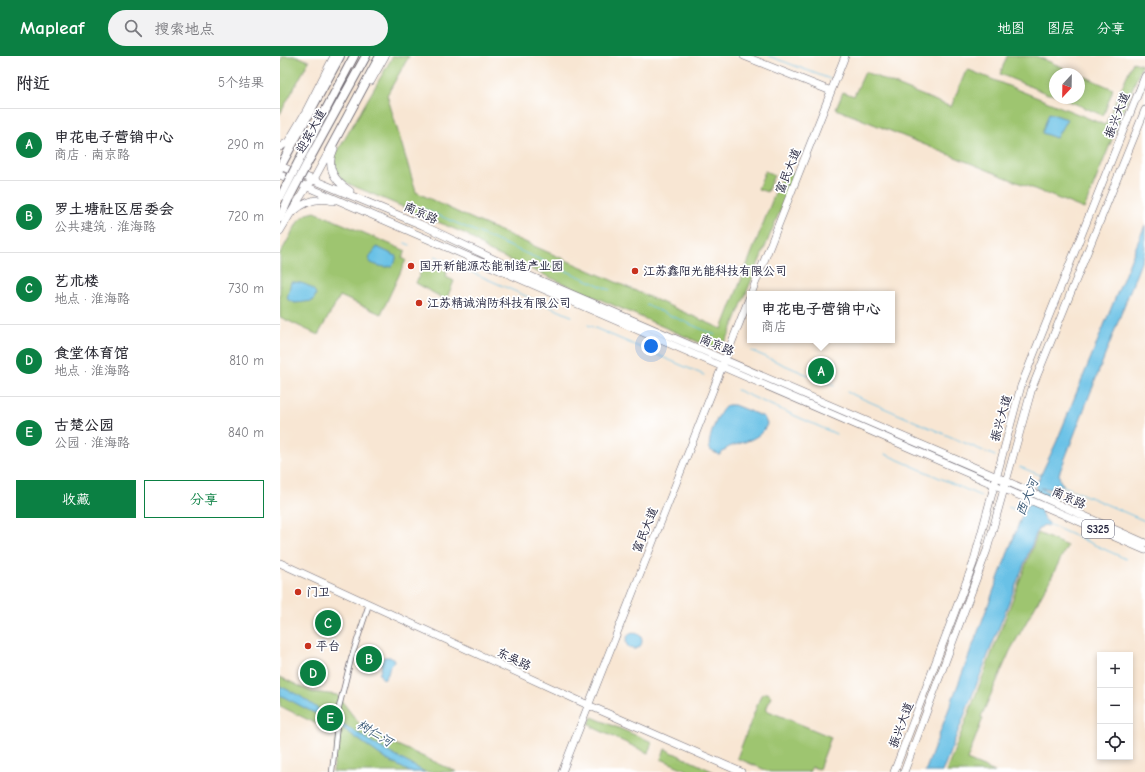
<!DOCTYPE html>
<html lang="zh">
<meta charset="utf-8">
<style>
body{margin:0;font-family:"Comic Neue","LXGW WenKai TC",sans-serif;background:#f2f2f3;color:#2b2b33}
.controls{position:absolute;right:12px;bottom:12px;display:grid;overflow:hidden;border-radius:0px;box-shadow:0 2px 6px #0003}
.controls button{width:36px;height:36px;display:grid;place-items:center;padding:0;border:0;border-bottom:1px solid #e1e1e2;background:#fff;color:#2b2b33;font:20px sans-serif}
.compass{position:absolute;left:769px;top:12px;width:36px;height:36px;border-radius:50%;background:#fff;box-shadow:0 2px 6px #0003;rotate:202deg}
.you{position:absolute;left:371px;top:290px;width:14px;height:14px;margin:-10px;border:3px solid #fff;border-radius:50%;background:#1a73e8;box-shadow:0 0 0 6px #1a73e833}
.badge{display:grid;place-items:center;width:26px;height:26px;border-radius:50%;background:#0b8043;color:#fff;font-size:13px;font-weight:700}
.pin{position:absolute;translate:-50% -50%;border:2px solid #fff;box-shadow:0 1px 4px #0006}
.popup{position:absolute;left:467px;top:235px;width:148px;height:52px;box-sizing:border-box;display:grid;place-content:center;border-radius:0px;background:#fff;filter:drop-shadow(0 1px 3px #0005);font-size:13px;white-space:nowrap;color:#7c7c81}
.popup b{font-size:15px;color:#2b2b33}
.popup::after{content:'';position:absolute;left:50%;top:100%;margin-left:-8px;border:8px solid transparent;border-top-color:#fff}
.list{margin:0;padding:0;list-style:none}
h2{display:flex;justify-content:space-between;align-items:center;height:52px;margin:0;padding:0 16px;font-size:17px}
h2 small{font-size:13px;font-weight:400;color:#7c7c81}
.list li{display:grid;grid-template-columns:26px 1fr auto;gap:12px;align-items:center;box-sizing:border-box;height:72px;padding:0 16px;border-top:1px solid #e1e1e2}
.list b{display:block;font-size:15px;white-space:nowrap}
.list p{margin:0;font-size:13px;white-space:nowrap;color:#7c7c81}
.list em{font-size:13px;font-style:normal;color:#7c7c81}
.actions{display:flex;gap:8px;padding:12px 16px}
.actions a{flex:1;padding:9px 0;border:1px solid #0b8043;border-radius:0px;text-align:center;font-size:14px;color:#0b8043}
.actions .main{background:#0b8043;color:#fff}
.icon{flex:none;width:22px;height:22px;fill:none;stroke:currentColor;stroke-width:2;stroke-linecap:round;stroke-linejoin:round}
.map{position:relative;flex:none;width:865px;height:716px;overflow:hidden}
header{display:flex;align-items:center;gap:24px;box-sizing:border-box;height:56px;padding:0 20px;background:#0b8043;color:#fff}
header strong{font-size:19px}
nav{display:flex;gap:22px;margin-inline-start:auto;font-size:14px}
.search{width:280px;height:36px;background:#f2f2f3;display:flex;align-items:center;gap:10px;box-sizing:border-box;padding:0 14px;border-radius:22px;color:#7c7c81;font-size:15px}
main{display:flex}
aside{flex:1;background:#fff}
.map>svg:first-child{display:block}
.green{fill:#9ec570;stroke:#607456}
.water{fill:#69c1e6;stroke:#467290}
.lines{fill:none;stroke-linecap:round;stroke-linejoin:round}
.stream{stroke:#69c1e6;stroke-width:1}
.street-casing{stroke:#6d6770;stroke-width:6}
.secondary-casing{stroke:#6d6770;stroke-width:8}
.primary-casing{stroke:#6d6770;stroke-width:8}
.highway-casing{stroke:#6d6770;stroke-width:10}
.street{stroke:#fff;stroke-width:4.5}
.secondary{stroke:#fff;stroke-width:7}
.primary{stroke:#fff;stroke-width:7}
.highway{stroke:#fff;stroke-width:8}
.highway-bridge-casing{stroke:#6d6770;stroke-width:10;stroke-linecap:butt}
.highway-bridge{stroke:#fff;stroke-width:8}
.poi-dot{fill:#c8321e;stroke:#fff;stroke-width:1.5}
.labels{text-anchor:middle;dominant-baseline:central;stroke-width:3.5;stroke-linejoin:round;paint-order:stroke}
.shield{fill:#fff;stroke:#646476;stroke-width:1}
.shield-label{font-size:11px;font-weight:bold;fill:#22223b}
.street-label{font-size:12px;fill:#22223b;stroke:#fff}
.poi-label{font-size:12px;fill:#22223b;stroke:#fff;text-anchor:start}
.water-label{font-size:13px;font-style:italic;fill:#3b5a77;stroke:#fff}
</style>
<header>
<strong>Mapleaf</strong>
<div class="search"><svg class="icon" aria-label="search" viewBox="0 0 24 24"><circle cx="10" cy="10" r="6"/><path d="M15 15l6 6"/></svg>搜索地点</div>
<nav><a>地图</a><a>图层</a><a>分享</a></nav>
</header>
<main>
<aside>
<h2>附近<small>5个结果</small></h2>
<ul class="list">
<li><span class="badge">A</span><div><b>申花电子营销中心</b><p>商店 · 南京路</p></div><em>290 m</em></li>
<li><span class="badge">B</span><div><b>罗土塘社区居委会</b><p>公共建筑 · 淮海路</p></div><em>720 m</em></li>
<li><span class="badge">C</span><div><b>艺术楼</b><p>地点 · 淮海路</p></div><em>730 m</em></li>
<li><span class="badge">D</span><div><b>食堂体育馆</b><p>地点 · 淮海路</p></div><em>810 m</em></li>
<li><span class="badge">E</span><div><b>古楚公园</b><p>公园 · 淮海路</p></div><em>840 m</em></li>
</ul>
<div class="actions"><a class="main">收藏</a><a>分享</a></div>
</aside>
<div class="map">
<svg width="865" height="716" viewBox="0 0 865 716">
<rect width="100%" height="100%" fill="#fff"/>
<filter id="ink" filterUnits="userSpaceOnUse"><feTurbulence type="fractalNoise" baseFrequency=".025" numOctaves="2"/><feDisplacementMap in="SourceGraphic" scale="8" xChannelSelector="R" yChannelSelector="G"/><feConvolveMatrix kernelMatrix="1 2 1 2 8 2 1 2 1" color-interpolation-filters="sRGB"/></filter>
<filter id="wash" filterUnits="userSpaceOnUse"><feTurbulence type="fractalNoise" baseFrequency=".012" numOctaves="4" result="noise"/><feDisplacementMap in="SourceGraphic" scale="16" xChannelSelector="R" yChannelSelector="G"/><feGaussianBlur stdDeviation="0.9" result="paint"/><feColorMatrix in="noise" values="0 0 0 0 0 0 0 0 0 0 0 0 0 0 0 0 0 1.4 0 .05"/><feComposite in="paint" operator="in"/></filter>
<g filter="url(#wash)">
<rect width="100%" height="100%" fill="#f8e6d3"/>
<path class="green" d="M3,0H17L29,5L0,58V6Z
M113,0H129L107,39L136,136L177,156L442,273L504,114L515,118L449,279L443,289L432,292L209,195L186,178L69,128C57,121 53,112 56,98Z
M727,0H756L784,12L783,18H775V38H768L720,18Z
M853,6L862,9L804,153L556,53L563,36L574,40L585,16L671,51L685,17L689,14L825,69Z
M799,18L833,33L824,58L822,59L784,43L799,42Z
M485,115L494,119L487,136L478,133Z
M35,156L126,195L122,202L126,204L101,258L60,240L38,279L0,261V198L19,164L27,158Z
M148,207L167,216L166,221L174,225L166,244L136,227L144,208Z
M758,477L787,490L771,522L730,595L701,661L703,662L687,704L715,716H666Z
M0,621L32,636L57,639L84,674L177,716H53L57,676L51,675L0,650Z
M485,637H488L491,640L486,654L551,681L539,713L532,711L529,716H490L457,702L481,639Z
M312,661L372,686L368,697L312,671L313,669L309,668Z
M385,693L430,714L434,716H411L381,703Z"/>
<path class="water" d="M769,57L787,63L776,82L762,77Z
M865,169V196L779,418L780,425L784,429L774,428L771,433L761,432L770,437L761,456L764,463L769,467L768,470L764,469L758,473L662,716H645L741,462L748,448H751L757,434L756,429L776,387Z
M97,191L116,200C117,217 97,210 89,206L90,200Z
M11,226C21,226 32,229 36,238L33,245L15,247L7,243Z
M448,349H454L484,361L487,368C481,384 462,386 449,391C445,393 443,397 439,399L430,394C426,386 439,352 448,349Z
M346 585a8 8 0 1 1 16 0a8 8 0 1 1-16 0Z
M104,601H110L115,605L110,610L108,618L104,624L99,618C103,612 100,606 104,601Z
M0,630L20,640L60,668H63L108,696L145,716H130L107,704L61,671L0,639Z"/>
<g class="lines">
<path class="stream" d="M489,0L550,23
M144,153L330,234
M125,187L130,189
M155,200L291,260
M366,249L435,279
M308,269L424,319
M472,295L530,320
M545,326L554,330
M457,334L556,378
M567,336L715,400
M605,398L703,441
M740,411L760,419
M779,428L865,465
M728,451L743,457
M768,468L846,503"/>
</g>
</g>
<g filter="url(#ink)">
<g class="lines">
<g class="street-casing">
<path id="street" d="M52,716L59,651L71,603L89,548"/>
</g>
<g class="secondary-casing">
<path id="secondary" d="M464,0L551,35
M471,238L565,0
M0,507L308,649L461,716
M282,716L470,240
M614,716L693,508L741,330L865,20
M624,716L707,494L752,332L865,54"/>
</g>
<g class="primary-casing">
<path id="primary" d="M91,25L105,0
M26,55L54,0
M0,91L8,86L24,59
M54,93C45,112 55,125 70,135
M0,110L142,169L243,217L726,425L865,487
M0,119L865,494
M13,156C25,145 38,141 53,145
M0,175L27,130L34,123L52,90"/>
</g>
<g class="highway-casing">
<path id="highway" d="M49,95L100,0
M22,99L74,0
M30,102L86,0
M0,111L60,0
M0,162L8,144"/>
</g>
<use href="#street" class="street"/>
<use href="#secondary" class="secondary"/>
<use href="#primary" class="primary"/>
<use href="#highway" class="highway"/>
<g class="highway-bridge-casing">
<path id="highway-bridge" d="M1,140L22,99
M8,144L30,102"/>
</g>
<use href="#highway-bridge" class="highway-bridge"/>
</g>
</g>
<g class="poi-dot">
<circle cx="131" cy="210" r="4"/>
<circle cx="355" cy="215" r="4"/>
<circle cx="139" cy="247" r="4"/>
<circle cx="18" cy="536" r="4"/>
<circle cx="28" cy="590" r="4"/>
</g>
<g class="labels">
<rect class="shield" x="802" y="464" width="32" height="18" rx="3"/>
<g class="shield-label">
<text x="818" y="473">S325</text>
</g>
<g class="street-label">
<text transform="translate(837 59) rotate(-68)">振兴大道</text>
<text transform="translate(31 75) rotate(-61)">迎宾大道</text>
<text transform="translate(508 115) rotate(-68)">富民大道</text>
<text transform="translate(141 157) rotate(24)">南京路</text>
<text transform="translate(437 289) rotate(23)">南京路</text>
<text transform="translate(721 362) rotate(-74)">振兴大道</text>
<text transform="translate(789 442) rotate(24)">南京路</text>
<text transform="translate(365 474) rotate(-68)">富民大道</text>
<text transform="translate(234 603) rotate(25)">东吴路</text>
<text transform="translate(621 669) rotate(-69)">振兴大道</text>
</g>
<g class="poi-label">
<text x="139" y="210">国开新能源芯能制造产业园</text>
<text x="363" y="215">江苏鑫阳光能科技有限公司</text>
<text x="147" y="247">江苏精诚消防科技有限公司</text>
<text x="26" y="536">门卫</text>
<text x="36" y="590">平台</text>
</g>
<g class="water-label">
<text transform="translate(747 441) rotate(-68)">西大河</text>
<text transform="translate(95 677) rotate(31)">树仁河</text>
</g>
</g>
</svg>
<div class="controls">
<button>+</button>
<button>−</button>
<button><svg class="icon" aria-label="locate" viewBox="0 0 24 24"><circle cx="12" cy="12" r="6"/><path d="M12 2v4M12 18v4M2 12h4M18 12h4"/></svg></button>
</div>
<svg class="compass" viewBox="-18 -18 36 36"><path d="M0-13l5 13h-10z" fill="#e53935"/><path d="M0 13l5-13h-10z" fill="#7c7c81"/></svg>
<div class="you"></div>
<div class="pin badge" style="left:541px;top:315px">A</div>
<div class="popup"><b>申花电子营销中心</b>商店</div>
<div class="pin badge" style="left:89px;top:603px">B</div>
<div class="pin badge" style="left:48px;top:567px">C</div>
<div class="pin badge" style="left:33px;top:617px">D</div>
<div class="pin badge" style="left:50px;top:662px">E</div>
</div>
</main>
